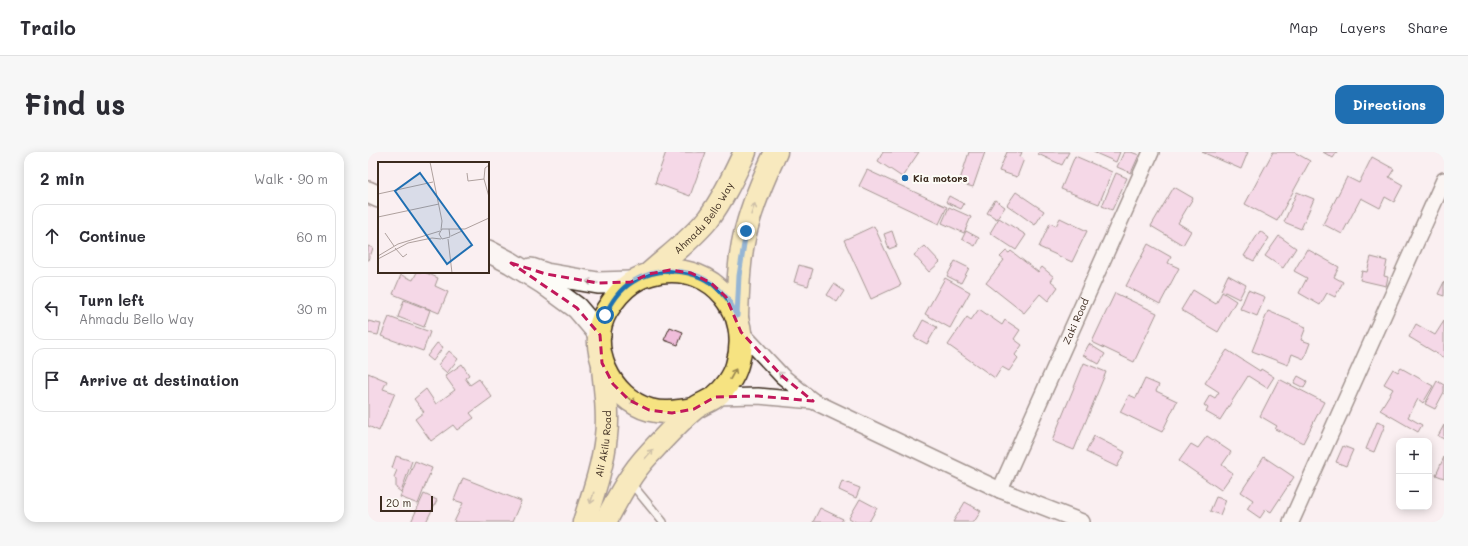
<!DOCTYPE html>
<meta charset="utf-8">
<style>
body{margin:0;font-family:Mali,sans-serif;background:#f7f7f7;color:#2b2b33}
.controls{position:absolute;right:12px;bottom:12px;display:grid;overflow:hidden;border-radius:8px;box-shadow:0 2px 10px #0003}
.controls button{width:36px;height:36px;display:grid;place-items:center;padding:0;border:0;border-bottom:1px solid #e1e1e2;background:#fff;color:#2b2b33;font:20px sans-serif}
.scale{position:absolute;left:12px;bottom:10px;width:53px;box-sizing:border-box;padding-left:4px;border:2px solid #3b2a1e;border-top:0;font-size:11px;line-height:14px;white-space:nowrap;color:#3b2a1e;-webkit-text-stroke:3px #fdfcf7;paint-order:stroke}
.stop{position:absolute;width:12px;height:12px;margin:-9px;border:3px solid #1f6fb2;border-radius:50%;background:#fff}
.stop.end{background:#1f6fb2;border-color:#fff;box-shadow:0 1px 4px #0008}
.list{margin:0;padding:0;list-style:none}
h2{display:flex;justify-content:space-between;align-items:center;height:52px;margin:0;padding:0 16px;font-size:17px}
h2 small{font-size:13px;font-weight:400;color:#7c7c81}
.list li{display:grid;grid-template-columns:26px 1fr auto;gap:12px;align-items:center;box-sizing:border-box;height:64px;margin:0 8px 8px;padding:0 8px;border:1px solid #e1e1e2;border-radius:12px}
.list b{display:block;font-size:15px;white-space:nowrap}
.list p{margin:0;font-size:13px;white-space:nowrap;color:#7c7c81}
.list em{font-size:13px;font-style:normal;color:#7c7c81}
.icon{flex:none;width:22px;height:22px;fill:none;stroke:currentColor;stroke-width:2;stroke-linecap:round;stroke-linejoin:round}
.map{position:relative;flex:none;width:1076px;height:370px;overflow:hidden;border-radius:12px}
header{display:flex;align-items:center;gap:24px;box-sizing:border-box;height:56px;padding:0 20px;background:#fff;border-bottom:1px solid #e1e1e2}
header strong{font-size:19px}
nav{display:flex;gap:22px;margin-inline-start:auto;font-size:14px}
.intro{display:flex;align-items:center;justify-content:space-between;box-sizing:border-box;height:96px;padding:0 24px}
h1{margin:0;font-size:28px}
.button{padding:10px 18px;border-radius:12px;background:#1f6fb2;color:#fff;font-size:14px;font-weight:700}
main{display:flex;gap:24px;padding:0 24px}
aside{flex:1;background:#fff;border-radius:12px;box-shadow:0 2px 10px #0003}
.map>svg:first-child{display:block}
.building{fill:#f0bddb;stroke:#3b2a1e}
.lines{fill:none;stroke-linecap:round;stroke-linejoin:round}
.lane-casing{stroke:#3b2a1e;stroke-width:10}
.street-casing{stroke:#3b2a1e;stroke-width:18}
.secondary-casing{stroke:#3b2a1e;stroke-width:24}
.primary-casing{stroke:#3b2a1e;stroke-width:25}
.lane{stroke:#fdfcf7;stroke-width:7}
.street{stroke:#fdfcf7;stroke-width:15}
.secondary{stroke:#fdfcf7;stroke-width:21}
.primary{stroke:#f6e381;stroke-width:22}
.oneway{stroke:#988650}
.oneway2{stroke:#9c938a}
.route{stroke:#1f6fb2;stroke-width:5}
.marked{fill:none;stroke:#c2185b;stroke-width:3;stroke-dasharray:8 5;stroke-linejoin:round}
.poi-dot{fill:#1f6fb2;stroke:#fdfcf7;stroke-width:1.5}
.labels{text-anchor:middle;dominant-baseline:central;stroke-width:4;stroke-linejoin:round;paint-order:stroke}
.poi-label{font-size:10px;font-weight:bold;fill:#3b2a1e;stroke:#fdfcf7;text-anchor:start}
.street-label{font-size:10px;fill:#3b2a1e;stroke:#fdfcf7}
.inset-road{fill:none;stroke:#aea09d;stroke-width:1}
.view{fill:#1f6fb2;fill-opacity:0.15;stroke:#1f6fb2;stroke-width:2}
.inset-edge{fill:none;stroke:#3b2a1e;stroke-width:2}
</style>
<header>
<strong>Trailo</strong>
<nav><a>Map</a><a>Layers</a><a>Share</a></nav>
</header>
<div class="intro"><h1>Find us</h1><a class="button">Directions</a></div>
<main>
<aside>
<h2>2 min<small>Walk · 90 m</small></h2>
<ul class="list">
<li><svg class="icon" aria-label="ahead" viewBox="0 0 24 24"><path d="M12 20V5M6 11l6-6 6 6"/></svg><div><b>Continue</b></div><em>60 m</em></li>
<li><svg class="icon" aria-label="left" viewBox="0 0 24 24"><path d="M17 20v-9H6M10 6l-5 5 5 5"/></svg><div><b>Turn left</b><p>Ahmadu Bello Way</p></div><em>30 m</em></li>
<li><svg class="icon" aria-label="arrive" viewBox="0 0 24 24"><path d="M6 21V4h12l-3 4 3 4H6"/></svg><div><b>Arrive at destination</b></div></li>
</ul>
</aside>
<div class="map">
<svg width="1076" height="370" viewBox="0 0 1076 370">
<rect width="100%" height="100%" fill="#faeff1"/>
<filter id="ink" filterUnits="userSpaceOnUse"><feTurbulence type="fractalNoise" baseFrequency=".025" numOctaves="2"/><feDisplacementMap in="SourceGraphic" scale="8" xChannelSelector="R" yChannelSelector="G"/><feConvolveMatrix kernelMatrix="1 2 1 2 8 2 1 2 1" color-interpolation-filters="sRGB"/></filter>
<g filter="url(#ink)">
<path class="building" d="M298,0H338L322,44L287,31Z
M515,0H551L534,25L510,9Z
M601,0H617L605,35L591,31Z
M639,0H654L652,5L656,7L649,25L631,19Z
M671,0H701L694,13L670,2Z
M725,0H752L748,10Z
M756,0H763L771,3L763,21L749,15Z
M834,0H880L873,17Z
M905,0H926L942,9L909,69L877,52Z
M955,0H969L965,6Z
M707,4L744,20L731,52L693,37Z
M1004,5L1026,17L1021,25L1035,33L1026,50L1017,45L1012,56L993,46L974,82L955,72L979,25L991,31Z
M499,18L579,55L571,72L491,34Z
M748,21L759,26L744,58L734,54Z
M806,35L825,46L810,71L823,79L815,93L783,74Z
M648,40L676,59L667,73L639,53Z
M929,40L946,47L933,77L916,70Z
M581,44L596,52L593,57L578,50Z
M627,48L637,55L629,67L619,61Z
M581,55L603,65L596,81L574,71Z
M631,66L658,83L648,98L622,81Z
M692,66L719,79L704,110L671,95L682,71L688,74Z
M506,74L533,133L503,147L476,88Z
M524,79L529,94L521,97L516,82Z
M598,79L611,86L607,94L594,87Z
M892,79L901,86L886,109L876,104Z
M911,84L928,96L915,116L897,104Z
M780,92L803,105L800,111L811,116L792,152L758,134Z
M0,94L5,96L1,108H0Z
M557,94L572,110L561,120L546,103Z
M939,97L971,115L966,125L975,130L967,145L959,141L952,153L931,141L939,126L926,119Z
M638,99L641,101L643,99L670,120L674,115L686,125L683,129L690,135L680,149L672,142L656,161L618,131L636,108L632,105Z
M1003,105L1019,109L1016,124L1020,125L1018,134L992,128L994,119L999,120Z
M587,109L601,116L593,131L579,124Z
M431,113L445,117L440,134L426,130Z
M49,120H56L70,126L67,134L80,140L71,161L25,142L33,123L45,128Z
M860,123L878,133L871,147L853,138Z
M577,126L602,140L582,176L557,162Z
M1076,130V144L1070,142Z
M466,132L476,139L469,150L459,143Z
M825,138L848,152L854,140L868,149L850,180L813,158Z
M880,138L897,145L889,164L872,157Z
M747,141L789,161L766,210L724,190Z
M36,148L62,158L56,175L30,165Z
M611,157L634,173L637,168L652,178L646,187L654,193L647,203L650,206L641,219L634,215L627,226L580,193L599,165L603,168Z
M900,159L938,175L933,188L942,191L936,207L924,202L920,213L884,199Z
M21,165L62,180L55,199L13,184Z
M555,168L569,175L559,192L546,185Z
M0,169L13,172L10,183L0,181Z
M1076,169V206L1041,185L1048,172L1067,183Z
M302,175L315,180L310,193L296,188Z
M69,191L75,195L65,209L59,204Z
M721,192L737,202L731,212L715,203Z
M859,198L892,219L893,217L906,225L899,236L880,224L852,268L838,260L840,256L836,253L842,243L847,246L851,240L837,231Z
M81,199L90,207L79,221L70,213Z
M716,211L738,220L706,298L684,289Z
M94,212L101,223L97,226L102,233L111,227L124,245L102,261L106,266L89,278L85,273L63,289L47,267L56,260L46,247L58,237L68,252L87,238L77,224Z
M1033,216L1065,234L1055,251L1050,247L1040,265L1054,273L1050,280L1012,258L1025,237L1016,232L1025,217L1030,220Z
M0,221L19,229L15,237L27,241L11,279L0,274Z
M930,224L939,229L936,236L926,231Z
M777,227L791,233L788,239L809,249L794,280L752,260L761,243L768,246Z
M911,227L956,250L935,291L907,277L909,274L892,264Z
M1069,229L1076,233V240L1067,257L1057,252Z
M1009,270L1017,273L1006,300L998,297Z
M1076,273V287L1070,284Z
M726,284L757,300L749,315L718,300Z
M839,284L863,300L854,313L865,321L853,338L811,309L823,292L830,296Z
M975,294L985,298L978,314L968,310Z
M28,304L44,309L33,340L28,336V328L26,325L29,318L24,316Z
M896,305L926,325L903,360L898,357L892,366L879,357L885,348L873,340Z
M1076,305V326L1068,323Z
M47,309L64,316L50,352L32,345Z
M95,326L153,349L144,370H86L95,351L86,348Z
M474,329L492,336L488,346L471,338Z
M56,342L69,348L58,370H43Z
M848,345L858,348L852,363L842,359Z
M492,347L509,356L501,370H488L481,366Z
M597,350L613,359L606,370H585Z
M452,356L475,367L473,370H445Z"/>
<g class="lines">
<g class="lane-casing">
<path id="lane" d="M262,330L295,370"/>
</g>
<g class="street-casing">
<g id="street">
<path d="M373,180L414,224L445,249L632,338L714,370"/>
<path d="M347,245L390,244L445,249"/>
<path id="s1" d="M632,338L783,0"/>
<path d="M923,370L1076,28"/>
</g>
</g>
<g class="secondary-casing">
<path id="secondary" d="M0,40L11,45
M120,99L143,111L175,131L209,156L232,183
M163,117L178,122L230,131L263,130"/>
</g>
<g class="primary-casing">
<g id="primary">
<path id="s2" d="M281,122C301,104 323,88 340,67C355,47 366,23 377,0"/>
<path d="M369,164C370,137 371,103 378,78C385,51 396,25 408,0"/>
<path id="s3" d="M216,370C225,342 235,314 238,284C241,262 237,238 235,216"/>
<path d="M237,370C250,346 262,322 281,302C295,287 310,270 326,257C332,252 340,250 347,245C356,238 366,225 369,213C385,161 346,111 291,120C281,122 271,125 263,131C253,138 246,147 239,158C217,194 242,247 282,258C297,262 311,259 326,257"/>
</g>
</g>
<use href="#lane" class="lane"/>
<use href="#street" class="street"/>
<use href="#secondary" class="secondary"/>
<use href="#primary" class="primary"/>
</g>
<defs><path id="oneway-shaft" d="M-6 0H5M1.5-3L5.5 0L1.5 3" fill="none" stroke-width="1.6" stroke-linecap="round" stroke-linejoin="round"/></defs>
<g class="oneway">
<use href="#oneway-shaft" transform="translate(385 57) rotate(-71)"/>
<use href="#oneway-shaft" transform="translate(365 222) rotate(-61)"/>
<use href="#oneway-shaft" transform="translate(263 248) rotate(34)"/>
<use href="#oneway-shaft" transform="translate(281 302) rotate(-49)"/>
<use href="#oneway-shaft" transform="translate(224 346) rotate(107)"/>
</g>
<g class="oneway2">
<use href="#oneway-shaft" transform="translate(224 130) rotate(-172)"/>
<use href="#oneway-shaft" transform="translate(415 224) rotate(-137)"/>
</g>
</g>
<g class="lines" filter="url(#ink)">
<path class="route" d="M237,163C244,150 251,138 264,130C294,111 336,117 358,145C363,150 365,158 369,164L371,124L378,79"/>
</g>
<path d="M0 0H1076V370H0ZM143,111L178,122L230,131L263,130L281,122L302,118L323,121L343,131L358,145L373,180L414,224L445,249L390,244L347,245L326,257L304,261L281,258L261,248L245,232L234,211L232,183L209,156Z" fill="#faeff1" fill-opacity=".55" fill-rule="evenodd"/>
<path class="marked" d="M143,111L178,122L230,131L263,130L281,122L302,118L323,121L343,131L358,145L373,180L414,224L445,249L390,244L347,245L326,257L304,261L281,258L261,248L245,232L234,211L232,183L209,156Z"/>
<circle class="poi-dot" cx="537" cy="26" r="4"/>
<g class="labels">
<g class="poi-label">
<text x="545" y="26">Kia motors</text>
</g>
<g class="street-label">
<text stroke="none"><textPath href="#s2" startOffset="79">Ahmadu Bello Way</textPath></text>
<text stroke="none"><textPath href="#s1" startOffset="185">Zaki Road</textPath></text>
<text stroke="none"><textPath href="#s3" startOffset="81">Ali Akilu Road</textPath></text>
</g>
</g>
<g transform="translate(10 10)">
<rect width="111" height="111" fill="#faeff1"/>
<path class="inset-road" d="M52,0L64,59L63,68M111,3L107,6L106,17L111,35M89,11L90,19L106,17M0,32L55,20M0,55L61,42M71,67L72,75L64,77L61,72L64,67H87L111,56M7,71L16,84M73,74L84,69M70,77L74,111M17,86L25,95L29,92M0,94L20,82L62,69M0,97L30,81L54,76L63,77"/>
<path class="view" d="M42,11L94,83L69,102L17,29Z"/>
<rect width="111" height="111" class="inset-edge"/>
</g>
</svg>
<div class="controls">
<button>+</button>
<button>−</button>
</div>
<div class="scale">20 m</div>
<div class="stop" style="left:237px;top:163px"></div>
<div class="stop end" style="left:378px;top:79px"></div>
</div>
</main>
